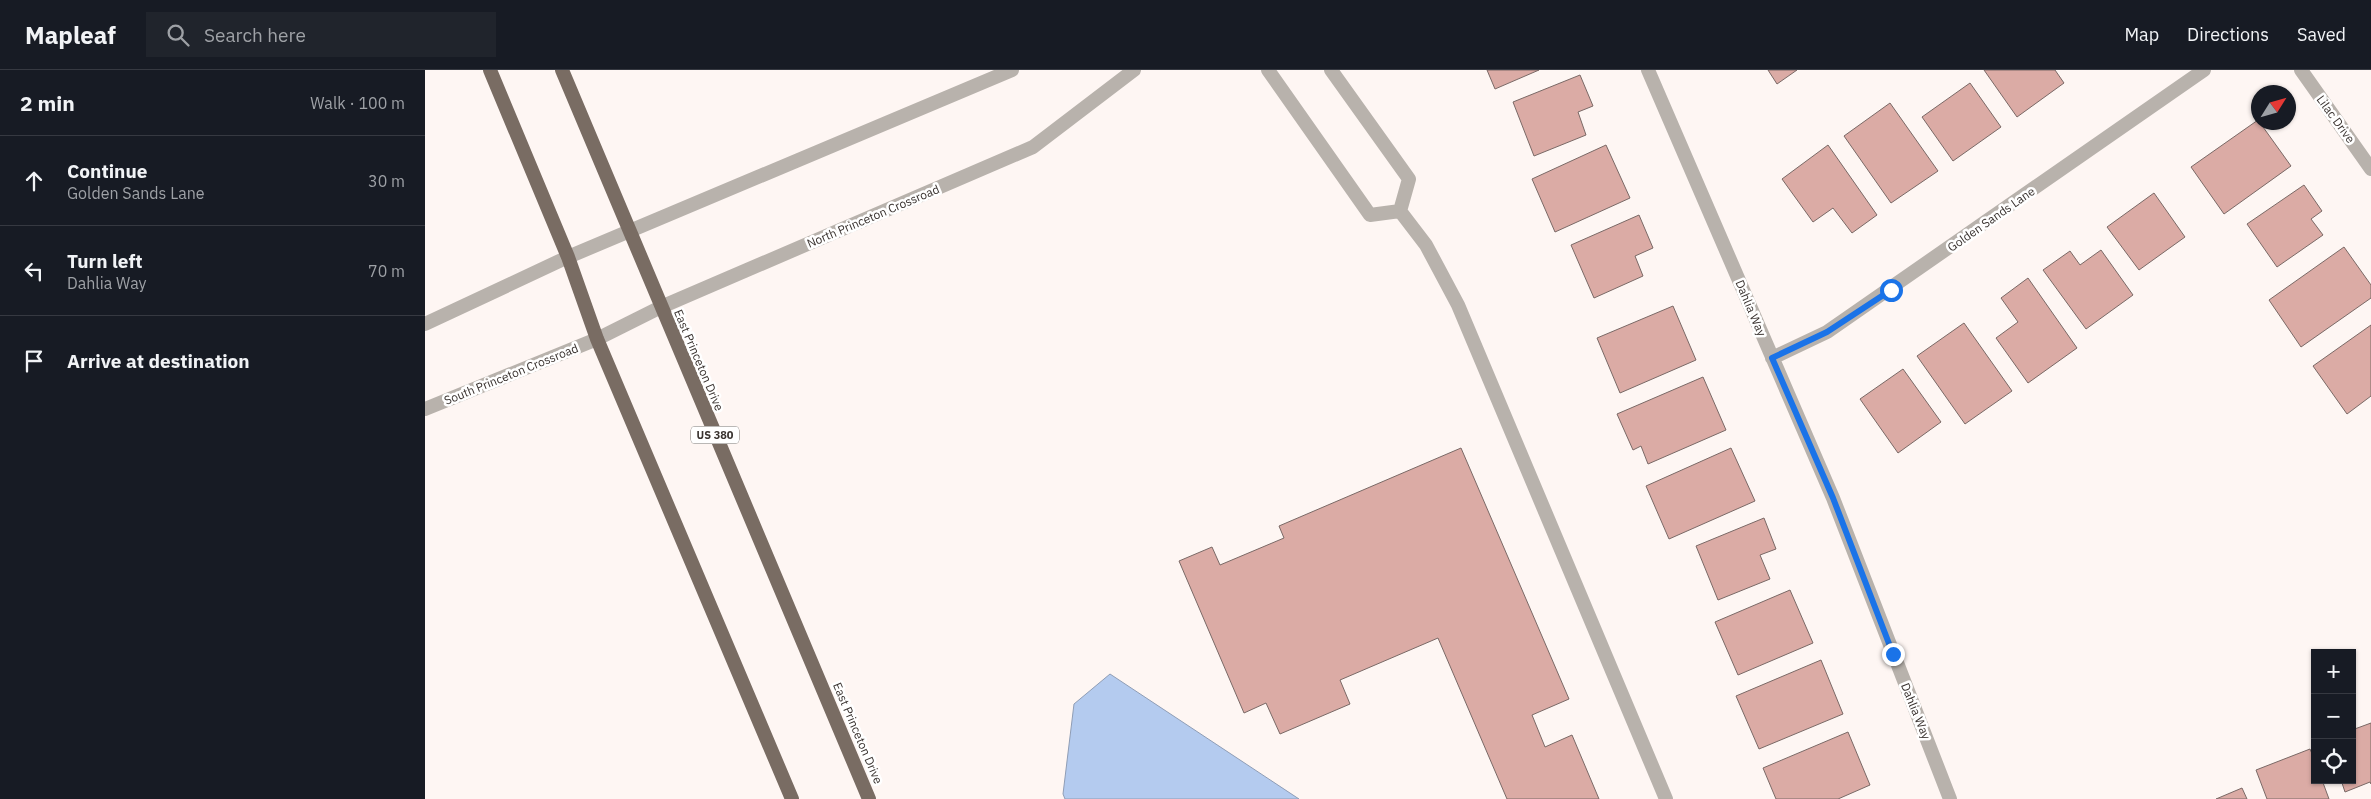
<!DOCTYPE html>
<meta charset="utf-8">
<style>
body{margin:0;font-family:"IBM Plex Sans",sans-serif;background:#20242c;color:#f1f3f6}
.controls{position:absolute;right:15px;bottom:15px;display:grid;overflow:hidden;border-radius:0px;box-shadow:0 1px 4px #0004}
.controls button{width:45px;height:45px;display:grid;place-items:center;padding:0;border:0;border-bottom:1px solid #363941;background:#171b24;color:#f1f3f6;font:25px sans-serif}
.compass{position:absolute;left:1826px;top:15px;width:45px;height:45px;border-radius:50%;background:#171b24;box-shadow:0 1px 4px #0004;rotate:53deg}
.stop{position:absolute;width:15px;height:15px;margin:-11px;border:4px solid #1a73e8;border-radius:50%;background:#fff}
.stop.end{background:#1a73e8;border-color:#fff;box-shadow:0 1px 5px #0008}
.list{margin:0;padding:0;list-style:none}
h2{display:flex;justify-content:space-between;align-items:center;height:65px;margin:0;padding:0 20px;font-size:21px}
h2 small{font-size:16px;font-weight:400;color:#9ea1a6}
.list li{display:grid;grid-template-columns:32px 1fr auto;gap:15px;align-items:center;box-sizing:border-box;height:90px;padding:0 20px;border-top:1px solid #363941}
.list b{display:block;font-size:19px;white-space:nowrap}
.list p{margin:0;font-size:16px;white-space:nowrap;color:#9ea1a6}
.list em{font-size:16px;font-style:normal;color:#9ea1a6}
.icon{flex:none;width:28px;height:28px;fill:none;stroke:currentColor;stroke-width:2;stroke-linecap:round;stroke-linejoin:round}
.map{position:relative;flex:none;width:1946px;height:729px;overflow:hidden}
header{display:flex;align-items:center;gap:30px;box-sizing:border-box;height:70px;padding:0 25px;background:#171b24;border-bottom:1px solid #363941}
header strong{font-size:24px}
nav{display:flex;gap:28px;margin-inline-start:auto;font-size:18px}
.search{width:350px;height:45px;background:#20242c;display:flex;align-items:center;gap:12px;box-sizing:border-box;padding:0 18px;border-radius:0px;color:#9ea1a6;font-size:19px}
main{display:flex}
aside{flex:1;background:#171b24}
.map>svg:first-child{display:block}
.water{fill:#b4cbef;stroke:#8f9db5}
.building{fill:#dbaba5;stroke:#7a6966}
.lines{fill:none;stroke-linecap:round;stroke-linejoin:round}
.service{stroke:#b8b2ac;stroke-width:14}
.minor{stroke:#b8b2ac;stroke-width:14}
.trunk{stroke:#796c63;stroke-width:14}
.route{stroke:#1a73e8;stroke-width:6}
.labels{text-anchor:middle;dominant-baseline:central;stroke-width:5;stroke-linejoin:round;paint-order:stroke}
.shield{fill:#fff;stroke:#74706d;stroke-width:1}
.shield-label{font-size:11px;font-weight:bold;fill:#39322f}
.street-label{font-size:12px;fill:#39322f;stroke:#fff}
</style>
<header>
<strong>Mapleaf</strong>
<div class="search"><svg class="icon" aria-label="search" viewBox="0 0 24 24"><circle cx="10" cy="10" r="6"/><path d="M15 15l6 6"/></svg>Search here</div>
<nav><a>Map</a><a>Directions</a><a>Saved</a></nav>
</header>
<main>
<aside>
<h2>2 min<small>Walk · 100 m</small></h2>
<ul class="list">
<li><svg class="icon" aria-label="ahead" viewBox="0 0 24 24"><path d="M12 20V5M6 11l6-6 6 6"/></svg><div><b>Continue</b><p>Golden Sands Lane</p></div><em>30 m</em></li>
<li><svg class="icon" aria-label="left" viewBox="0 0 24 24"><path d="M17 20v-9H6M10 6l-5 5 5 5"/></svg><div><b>Turn left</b><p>Dahlia Way</p></div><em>70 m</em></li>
<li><svg class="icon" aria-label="arrive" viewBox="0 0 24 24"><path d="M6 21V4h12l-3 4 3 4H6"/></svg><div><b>Arrive at destination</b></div></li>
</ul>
</aside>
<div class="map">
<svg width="1946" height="729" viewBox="0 0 1946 729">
<rect width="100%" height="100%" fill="#fef6f3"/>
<path class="water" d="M685,604L874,729H640L638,724L649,634Z"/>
<path class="building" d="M1062,0H1114L1070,19Z
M1343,0H1372L1352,14Z
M1559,0H1630L1639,13L1592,47Z
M1155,5L1168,36L1153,42L1161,65L1109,86L1088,32Z
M1545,13L1576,57L1528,91L1497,47Z
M1465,33L1513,101L1466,133L1419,66Z
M1833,50L1866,96L1799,144L1766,97Z
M1181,75L1205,128L1130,162L1107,109Z
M1403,75L1452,145L1427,163L1408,138L1388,152L1357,109Z
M1879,115L1897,141L1886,149L1898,165L1852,197L1822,154Z
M1729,123L1760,167L1714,200L1682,157Z
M1214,145L1228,178L1210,186L1218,206L1169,228L1146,175Z
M1919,177L1946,215V228L1876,277L1844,230Z
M1676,180L1708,225L1661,259L1618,200L1645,181L1655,195Z
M1603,208L1652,278L1603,313L1571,268L1593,252L1576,228Z
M1248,236L1271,290L1195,323L1172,268Z
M1539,253L1587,321L1540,354L1492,286Z
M1946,255V326L1922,344L1888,296Z
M1478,299L1516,352L1473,383L1435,329Z
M1278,307L1301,360L1223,394L1216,376L1208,380L1192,344Z
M1036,378L1144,629L1107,645L1120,677L1147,665L1174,729H1082L1013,568L915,610L925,634L855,664L841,633L819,643L754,491L787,477L795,495L859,468L854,456Z
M1306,378L1330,431L1244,469L1221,416Z
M1339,448L1351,479L1335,485L1345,509L1293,530L1271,476Z
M1365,520L1388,573L1313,605L1290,552Z
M1396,590L1418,644L1334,679L1311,626Z
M1946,653V714L1945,712L1920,722L1916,710H1927V660Z
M1423,662L1445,715L1413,729H1351L1338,698Z
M1885,679L1890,691V710H1897L1904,729H1842L1831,700Z
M1817,718L1822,729H1791Z"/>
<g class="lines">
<path class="service" d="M843,0L945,145L975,141
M906,0L984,109L975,141
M975,141L1001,175L1033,235L1241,729"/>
<path class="minor" d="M1223,0L1408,428L1525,729
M1876,0L1946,99
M0,254L143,187L587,0
M1347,288L1402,262L1779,0
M0,339L172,269L236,237L608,77L709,0"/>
<path class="trunk" d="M65,0L143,187L172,269L367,729
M137,0L444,729"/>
</g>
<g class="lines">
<path class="route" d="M1466,220L1402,262L1347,288L1408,428L1468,584"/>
</g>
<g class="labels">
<rect class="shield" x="266" y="356.5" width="48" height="17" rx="4"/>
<g class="shield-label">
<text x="290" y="365">US 380</text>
</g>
<g class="street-label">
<text transform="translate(1911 49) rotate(54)">Lilac Drive</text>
<text transform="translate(448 146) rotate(-23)">North Princeton Crossroad</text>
<text transform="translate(1566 149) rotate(-35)">Golden Sands Lane</text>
<text transform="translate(1326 238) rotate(67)">Dahlia Way</text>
<text transform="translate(274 290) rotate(67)">East Princeton Drive</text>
<text transform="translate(86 304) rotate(-22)">South Princeton Crossroad</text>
<text transform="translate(1491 641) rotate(68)">Dahlia Way</text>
<text transform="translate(433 663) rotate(67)">East Princeton Drive</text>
</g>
</g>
</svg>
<div class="controls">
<button>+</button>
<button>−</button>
<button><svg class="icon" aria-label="locate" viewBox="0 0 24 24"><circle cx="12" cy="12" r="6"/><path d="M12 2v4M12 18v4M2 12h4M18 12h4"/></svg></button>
</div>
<svg class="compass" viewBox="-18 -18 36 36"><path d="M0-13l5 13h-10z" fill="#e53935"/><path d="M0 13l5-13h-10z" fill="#9ea1a6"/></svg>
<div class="stop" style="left:1466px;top:220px"></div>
<div class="stop end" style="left:1468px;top:584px"></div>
</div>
</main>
